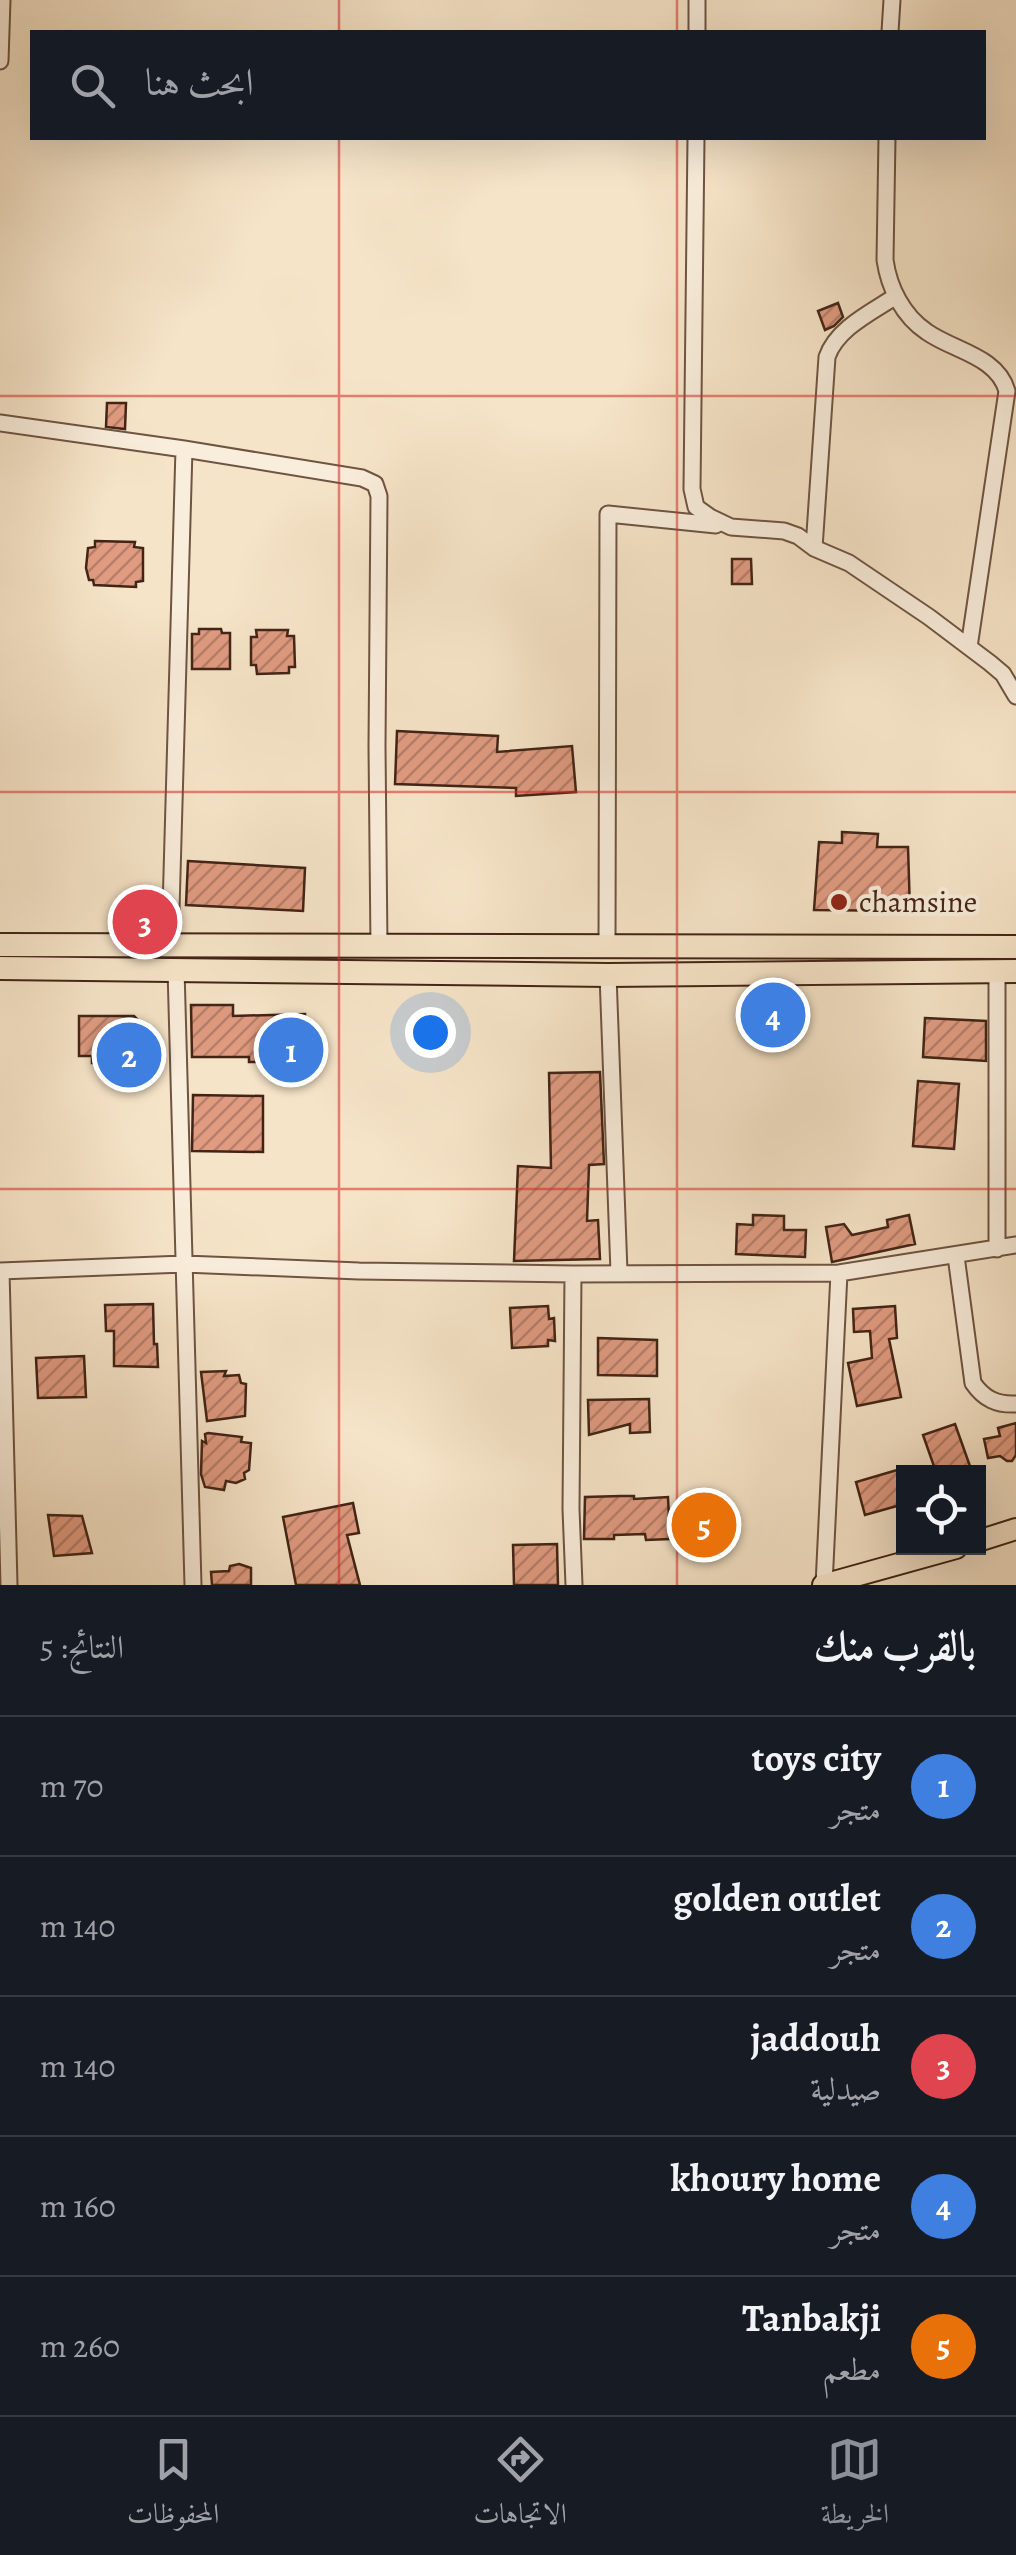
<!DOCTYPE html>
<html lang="ar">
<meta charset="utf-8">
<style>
body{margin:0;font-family:Alegreya,Amiri,serif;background:#20242c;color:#f1f3f6;direction:rtl}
.controls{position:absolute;right:30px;bottom:30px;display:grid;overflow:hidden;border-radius:0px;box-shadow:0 10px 40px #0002}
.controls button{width:90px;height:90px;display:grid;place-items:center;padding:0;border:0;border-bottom:2px solid #363941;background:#171b24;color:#f1f3f6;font:50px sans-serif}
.you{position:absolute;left:430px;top:1032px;width:35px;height:35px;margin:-25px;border:8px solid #fff;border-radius:50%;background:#1a73e8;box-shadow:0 0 0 15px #1a73e833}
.badge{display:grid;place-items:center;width:65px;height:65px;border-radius:50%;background:#8c9099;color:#fff;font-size:32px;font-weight:700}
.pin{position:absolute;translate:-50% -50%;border:5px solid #fff;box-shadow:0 2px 10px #0006}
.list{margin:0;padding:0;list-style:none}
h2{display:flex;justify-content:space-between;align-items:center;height:130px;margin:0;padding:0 40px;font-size:42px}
h2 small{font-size:32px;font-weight:400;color:#9ea1a6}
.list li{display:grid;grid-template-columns:65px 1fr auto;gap:30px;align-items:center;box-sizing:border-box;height:140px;padding:0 40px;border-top:2px solid #363941}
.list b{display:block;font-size:38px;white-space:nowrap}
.list p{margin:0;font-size:32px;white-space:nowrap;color:#9ea1a6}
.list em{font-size:32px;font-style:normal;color:#9ea1a6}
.icon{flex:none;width:55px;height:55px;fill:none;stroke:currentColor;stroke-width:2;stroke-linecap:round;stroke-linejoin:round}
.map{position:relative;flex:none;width:1016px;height:1585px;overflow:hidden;direction:ltr}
.search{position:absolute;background:#171b24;box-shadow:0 10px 40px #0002;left:30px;right:30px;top:30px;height:110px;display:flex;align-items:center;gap:25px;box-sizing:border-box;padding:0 35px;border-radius:0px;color:#9ea1a6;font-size:38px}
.sheet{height:830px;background:#171b24}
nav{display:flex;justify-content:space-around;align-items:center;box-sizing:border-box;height:140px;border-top:2px solid #363941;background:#171b24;font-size:28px;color:#9ea1a6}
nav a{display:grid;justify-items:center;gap:5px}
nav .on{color:#8c9099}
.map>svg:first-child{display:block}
.building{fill:url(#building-hatch);stroke:#422416;stroke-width:2.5}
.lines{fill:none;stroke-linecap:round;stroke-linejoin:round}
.minor-casing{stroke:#6f5442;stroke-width:19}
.major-casing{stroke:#422416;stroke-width:24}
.highway-casing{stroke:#422416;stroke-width:26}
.minor{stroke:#f9eddb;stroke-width:15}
.major{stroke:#f6e4c8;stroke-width:20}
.highway{stroke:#f6e4c8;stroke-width:22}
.grid{fill:none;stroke:#d62828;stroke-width:2.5;stroke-opacity:0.55}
.poi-dot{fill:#8f2418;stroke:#f9eddb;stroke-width:4}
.labels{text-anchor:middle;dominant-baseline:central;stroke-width:8;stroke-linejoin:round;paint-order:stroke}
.poi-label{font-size:30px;fill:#422416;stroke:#f9eddb;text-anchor:start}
</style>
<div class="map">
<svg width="1016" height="1585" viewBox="0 0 1016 1585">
<defs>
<pattern id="building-hatch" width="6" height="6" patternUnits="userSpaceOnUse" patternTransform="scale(2.5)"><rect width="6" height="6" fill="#e09b81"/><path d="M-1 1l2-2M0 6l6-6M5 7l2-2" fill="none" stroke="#b77e69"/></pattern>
</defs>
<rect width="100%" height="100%" fill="#f6e4c8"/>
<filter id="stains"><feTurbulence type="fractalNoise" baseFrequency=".002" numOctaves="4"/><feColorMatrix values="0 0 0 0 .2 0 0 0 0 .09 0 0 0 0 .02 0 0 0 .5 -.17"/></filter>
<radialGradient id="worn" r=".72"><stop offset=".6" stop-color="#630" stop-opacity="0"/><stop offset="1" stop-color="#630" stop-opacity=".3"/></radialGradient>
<path class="building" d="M838,303L843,317L834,326L825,330L818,311Z
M107,403H126L125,429L106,427Z
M95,541L135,542L134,547L143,548V581L136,582V587L94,585L93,580H89L86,568L88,548L95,547Z
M732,559H751L752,584H732Z
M199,629H221L222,633H230V669H192V634H199Z
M256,630H288L287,636H294L295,667H289V673L257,674L256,665H251V637H257Z
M397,731L498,736L497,752L572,746L576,792L516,796V788L395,784Z
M842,832L878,834L877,847H908L910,911L814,910L819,842L842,843Z
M188,861L305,868L303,911L186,905Z
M191,1005H233V1016L305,1014L306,1061L249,1062V1057H192Z
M79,1016H134L143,1025L144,1057L109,1058V1063H92V1056H79Z
M925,1018L986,1021V1061L923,1057Z
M600,1072L604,1164L589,1165L587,1221L598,1220L600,1259L514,1261L518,1166L551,1168L549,1073Z
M918,1081L959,1084L954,1149L913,1146Z
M193,1095L263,1096V1152L192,1151Z
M753,1215L784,1216V1230H806L805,1257L736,1254L737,1224L753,1225Z
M909,1215L915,1244L832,1262L826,1227L844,1224L852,1235L888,1227L887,1220Z
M153,1304L154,1344H157L158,1367L114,1366V1331H106L105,1305Z
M548,1306L549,1319L554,1318L555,1341L548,1340V1346L512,1348L510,1308Z
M895,1306L897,1338L889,1339L901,1397L857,1406L848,1363L872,1358L870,1331L854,1332L853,1309Z
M598,1338L657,1340V1376L598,1375Z
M84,1356L86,1397L38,1398L36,1358Z
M226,1371L224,1376L239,1375L241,1383L246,1384L245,1416L207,1421L201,1372Z
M649,1399L650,1432L630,1433V1424L589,1435L588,1400Z
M1016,1423V1455L1012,1461H1007L1000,1456L988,1458L984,1439L1000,1436L998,1428Z
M955,1424L971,1469L960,1472H936L923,1435Z
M208,1433L242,1437L241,1442L251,1443L249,1470L244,1473L245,1479L236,1483L226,1481L224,1490L205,1487L201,1474L202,1441L206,1443L205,1434Z
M904,1468V1504L865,1515L856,1482Z
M621,1496H634V1499L668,1497L670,1539L646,1540L645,1534L614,1535V1539H584L585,1497Z
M353,1503L359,1533L347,1535L360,1585H296L283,1517Z
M48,1515L82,1516L92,1553L54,1556Z
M557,1544L558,1585H514L513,1545Z
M239,1564L251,1568V1585H212L211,1572L229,1571L230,1566Z"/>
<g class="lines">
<g class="minor-casing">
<path id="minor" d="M697,32V0
M890,32L892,0
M0,61L2,0
M696,138L692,489L696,507L710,517L731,527L784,531L798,536L814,548L849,563L929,617L990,663L1003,674L1016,696
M887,138L885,260C889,288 903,316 927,332C954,351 997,356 1007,391L969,647
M0,423L184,449L362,478L375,484L379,496L377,746L379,946
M814,548L827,357C837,328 872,312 896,296
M170,945L184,449
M607,947L608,514L716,525
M176,969L193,1585
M608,975L619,1272
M997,1249V971
M956,1256L973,1383C984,1399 997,1405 1016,1404
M0,1271L184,1264L359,1271L573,1274L839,1273L1016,1245
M1,1271L9,1585
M573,1274L571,1509L574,1585
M824,1585L839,1273"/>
</g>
<g class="major-casing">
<path id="major" d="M978,1541L1016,1529
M823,1585L956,1548"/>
</g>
<g class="highway-casing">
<path id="highway" d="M0,945L1016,947
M0,968L608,975L1016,971"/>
</g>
<use href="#minor" class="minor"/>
<use href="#major" class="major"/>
<use href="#highway" class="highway"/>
</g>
<path class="grid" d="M339,0V32M677,0V32M339,138V1585M677,138V1585M0,396H1016M0,792H1016M0,1189H1016"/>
<circle class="poi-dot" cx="839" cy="902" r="10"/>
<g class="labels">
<g class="poi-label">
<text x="859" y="902">chamsine</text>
</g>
</g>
<rect width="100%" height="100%" filter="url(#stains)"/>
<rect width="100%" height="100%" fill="url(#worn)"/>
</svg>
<div class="controls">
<button><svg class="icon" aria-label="locate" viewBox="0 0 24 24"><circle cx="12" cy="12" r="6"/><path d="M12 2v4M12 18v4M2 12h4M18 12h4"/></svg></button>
</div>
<div class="you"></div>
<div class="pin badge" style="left:291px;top:1050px;background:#3f7fe0">1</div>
<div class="pin badge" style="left:129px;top:1055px;background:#3f7fe0">2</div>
<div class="pin badge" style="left:145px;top:922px;background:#e0444e">3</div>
<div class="pin badge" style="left:773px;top:1015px;background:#3f7fe0">4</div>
<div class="pin badge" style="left:704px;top:1525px;background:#e8710a">5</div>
<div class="search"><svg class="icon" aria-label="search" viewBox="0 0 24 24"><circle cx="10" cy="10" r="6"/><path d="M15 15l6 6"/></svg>ابحث هنا</div>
</div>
<section class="sheet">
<h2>بالقرب منك<small>النتائج: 5</small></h2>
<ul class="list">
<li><span class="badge" style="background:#3f7fe0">1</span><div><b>toys city</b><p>متجر</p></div><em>70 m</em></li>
<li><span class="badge" style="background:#3f7fe0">2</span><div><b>golden outlet</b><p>متجر</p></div><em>140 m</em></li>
<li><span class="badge" style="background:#e0444e">3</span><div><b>jaddouh</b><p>صيدلية</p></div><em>140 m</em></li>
<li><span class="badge" style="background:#3f7fe0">4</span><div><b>khoury home</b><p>متجر</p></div><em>160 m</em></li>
<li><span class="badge" style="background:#e8710a">5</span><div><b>Tanbakji</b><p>مطعم</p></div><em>260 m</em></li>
</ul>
</section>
<nav>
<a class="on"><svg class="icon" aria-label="map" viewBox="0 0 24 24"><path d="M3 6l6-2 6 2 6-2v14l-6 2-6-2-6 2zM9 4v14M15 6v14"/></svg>الخريطة</a>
<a><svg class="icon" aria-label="directions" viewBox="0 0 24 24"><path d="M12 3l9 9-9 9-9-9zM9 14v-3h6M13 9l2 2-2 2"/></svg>الاتجاهات</a>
<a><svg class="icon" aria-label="saved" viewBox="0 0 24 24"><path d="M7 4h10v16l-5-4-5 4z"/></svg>المحفوظات</a>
</nav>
